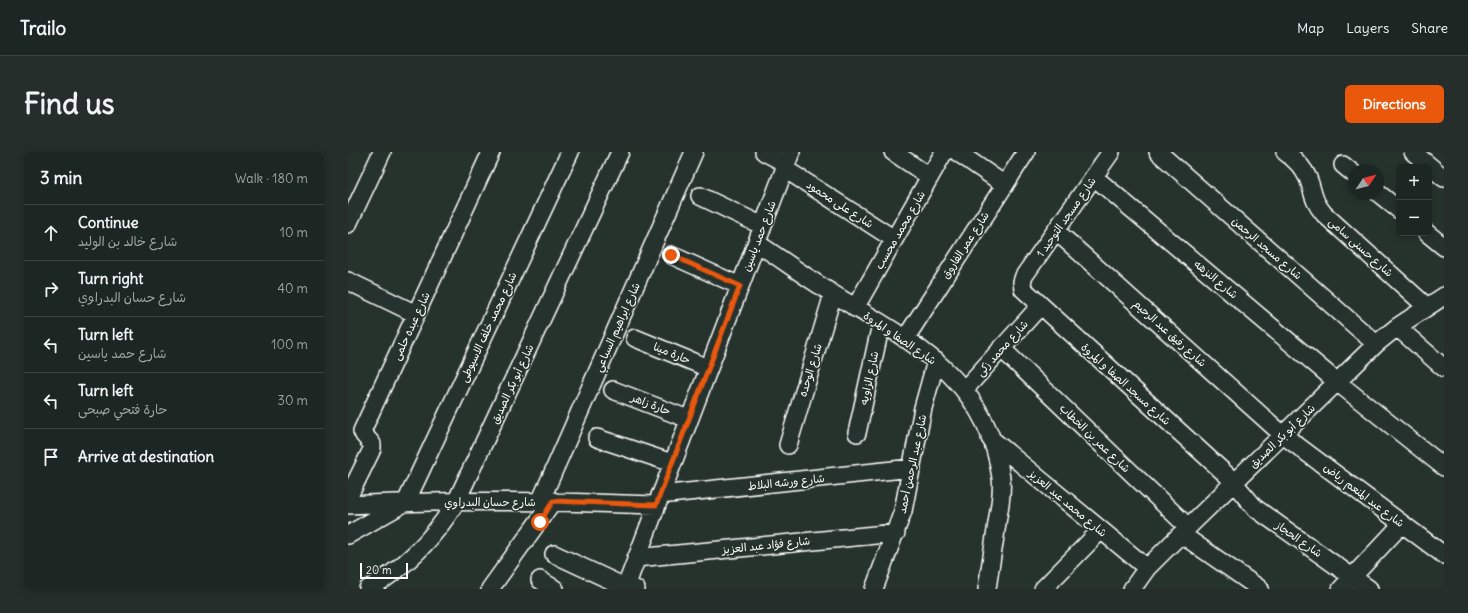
<!DOCTYPE html>
<meta charset="utf-8">
<style>
body{margin:0;font-family:Delius,"Playpen Sans Arabic",sans-serif;background:#252e2a;color:#f1f3f6}
.controls{position:absolute;right:12px;top:12px;display:grid;overflow:hidden;border-radius:6px;box-shadow:0 2px 10px #0003}
.controls button{width:36px;height:36px;display:grid;place-items:center;padding:0;border:0;border-bottom:1px solid #3a4340;background:#1c2622;color:#f1f3f6;font:20px sans-serif}
.compass{position:absolute;left:1000px;top:12px;width:36px;height:36px;border-radius:50%;background:#1c2622;box-shadow:0 2px 10px #0003;rotate:55deg}
.scale{position:absolute;left:12px;bottom:10px;width:48px;box-sizing:border-box;padding-left:4px;border:2px solid #fff;border-top:0;font-size:11px;line-height:14px;white-space:nowrap;color:#fff;-webkit-text-stroke:3px #26332d;paint-order:stroke}
.stop{position:absolute;width:12px;height:12px;margin:-9px;border:3px solid #ea580c;border-radius:50%;background:#fff}
.stop.end{background:#ea580c;border-color:#fff;box-shadow:0 1px 4px #0008}
.list{margin:0;padding:0;list-style:none}
h2{display:flex;justify-content:space-between;align-items:center;height:52px;margin:0;padding:0 16px;font-size:17px}
h2 small{font-size:13px;font-weight:400;color:#a0a5a5}
.list li{display:grid;grid-template-columns:26px 1fr auto;gap:12px;align-items:center;box-sizing:border-box;height:56px;padding:0 16px;border-top:1px solid #3a4340}
.list b{display:block;font-size:15px;white-space:nowrap}
.list p{margin:0;font-size:13px;white-space:nowrap;color:#a0a5a5}
.list em{font-size:13px;font-style:normal;color:#a0a5a5}
.icon{flex:none;width:22px;height:22px;fill:none;stroke:currentColor;stroke-width:2;stroke-linecap:round;stroke-linejoin:round}
.map{position:relative;flex:none;width:1096px;height:437px;overflow:hidden;border-radius:6px}
header{display:flex;align-items:center;gap:24px;box-sizing:border-box;height:56px;padding:0 20px;background:#1c2622;border-bottom:1px solid #3a4340}
header strong{font-size:19px}
nav{display:flex;gap:22px;margin-inline-start:auto;font-size:14px}
.intro{display:flex;align-items:center;justify-content:space-between;box-sizing:border-box;height:96px;padding:0 24px}
h1{margin:0;font-size:28px}
.button{padding:10px 18px;border-radius:6px;background:#ea580c;color:#fff;font-size:14px;font-weight:700}
main{display:flex;gap:24px;padding:0 24px}
aside{flex:1;background:#1c2622;border-radius:6px;box-shadow:0 2px 10px #0003}
.map>svg:first-child{display:block}
.lines{fill:none;stroke-linecap:round;stroke-linejoin:round}
.minor-casing{stroke:#fff;stroke-width:20}
.minor{stroke:#26332d;stroke-width:17}
.route{stroke:#ea580c;stroke-width:5}
.labels{text-anchor:middle;dominant-baseline:central;stroke-width:3;stroke-linejoin:round;paint-order:stroke}
.street-label{font-size:11px;fill:#fff;stroke:#26332d}
</style>
<header>
<strong>Trailo</strong>
<nav><a>Map</a><a>Layers</a><a>Share</a></nav>
</header>
<div class="intro"><h1>Find us</h1><a class="button">Directions</a></div>
<main>
<aside>
<h2>3 min<small>Walk · 180 m</small></h2>
<ul class="list">
<li><svg class="icon" aria-label="ahead" viewBox="0 0 24 24"><path d="M12 20V5M6 11l6-6 6 6"/></svg><div><b>Continue</b><p>شارع خالد بن الوليد</p></div><em>10 m</em></li>
<li><svg class="icon" aria-label="right" viewBox="0 0 24 24"><path d="M7 20v-9h11M14 6l5 5-5 5"/></svg><div><b>Turn right</b><p>شارع حسان البدراوي</p></div><em>40 m</em></li>
<li><svg class="icon" aria-label="left" viewBox="0 0 24 24"><path d="M17 20v-9H6M10 6l-5 5 5 5"/></svg><div><b>Turn left</b><p>شارع حمد ياسين</p></div><em>100 m</em></li>
<li><svg class="icon" aria-label="left" viewBox="0 0 24 24"><path d="M17 20v-9H6M10 6l-5 5 5 5"/></svg><div><b>Turn left</b><p>حارة فتحي صبحى</p></div><em>30 m</em></li>
<li><svg class="icon" aria-label="arrive" viewBox="0 0 24 24"><path d="M6 21V4h12l-3 4 3 4H6"/></svg><div><b>Arrive at destination</b></div></li>
</ul>
</aside>
<div class="map">
<svg width="1096" height="437" viewBox="0 0 1096 437">
<rect width="100%" height="100%" fill="#26332d"/>
<filter id="ink" filterUnits="userSpaceOnUse"><feTurbulence type="fractalNoise" baseFrequency=".025" numOctaves="2"/><feDisplacementMap in="SourceGraphic" scale="8" xChannelSelector="R" yChannelSelector="G"/><feConvolveMatrix kernelMatrix="1 2 1 2 8 2 1 2 1" color-interpolation-filters="sRGB"/></filter>
<g filter="url(#ink)">
<g class="lines">
<g class="minor-casing">
<path id="minor" d="M416,0L439,12
M545,0L582,25
M609,0L657,33
M763,0L676,124L674,130L675,137L881,325L907,356L1021,437
M810,0L1028,192
M937,0C947,7 955,15 960,26C966,41 964,48 976,62L1079,155
M1065,0L1096,26
M995,13L1006,22
M437,17L546,87
M746,25L989,230L1096,315
M1030,41L1051,58
M352,44L415,74
M0,72L34,0
M708,79L935,283L1096,403
M1079,81L1096,95
M409,91C435,108 460,127 487,143C563,190 640,226 653,326C655,341 651,357 649,371C646,393 642,415 639,437
M323,103L392,134
M0,129L68,162
M507,156L596,0
M1049,175L1096,216
M287,186L360,216
M557,187L678,0
M653,196L840,375
M265,238L340,267
M616,238L692,154
M509,281L533,172
M249,286L324,311
M642,286L799,416
M440,293L485,142
M312,343L564,316
M0,346L24,297V292L16,283L14,279L143,0
M192,350L346,0
M0,353C103,347 206,349 308,353
M833,382L912,437
M0,383L58,350L222,0
M206,402L277,435L288,437
M288,406L548,381
M192,428L207,437
M20,437C57,416 86,386 108,350L272,0
M142,437L205,349
M277,437L443,0
M526,437L555,359L575,256L588,209
M695,437L753,378
M784,437L799,416L833,382L1028,192L1049,175L1096,144
M993,437L1054,372"/>
</g>
<use href="#minor" class="minor"/>
</g>
</g>
<g class="lines" filter="url(#ink)">
<path class="route" d="M192,370L205,349L308,353L392,134L323,103"/>
</g>
<g class="labels">
<g class="street-label">
<text transform="translate(492 52) rotate(33)">شارع على محمود</text>
<text transform="translate(718 65) rotate(-55)">شارع مسجد التوحيد 1</text>
<text transform="translate(552 78) rotate(-60)">شارع محمد محسب</text>
<text transform="translate(411 84) rotate(-69)">شارع حمد ياسين</text>
<text transform="translate(617 93) rotate(-57)">شارع عمر الفاروق</text>
<text transform="translate(1013 95) rotate(42)">شارع حسنى سامى</text>
<text transform="translate(919 96) rotate(41)">شارع مسجد الرحمن</text>
<text transform="translate(868 127) rotate(40)">شارع النزهه</text>
<text transform="translate(63 174) rotate(-65)">شارع عبده حلمى</text>
<text transform="translate(140 175) rotate(-65)">شارع محمد خلف الاسيوطى</text>
<text transform="translate(269 175) rotate(-66)">شارع ابراهيم السباعي</text>
<text transform="translate(822 181) rotate(42)">شارع رفيق عبد الرحيم</text>
<text transform="translate(552 186) rotate(34)">شارع الصفا و المروة</text>
<text transform="translate(654 196) rotate(-48)">شارع محمد زكى</text>
<text transform="translate(324 201) rotate(22)">حارة مينا</text>
<text transform="translate(462 218) rotate(-73)">شارع الوحده</text>
<text transform="translate(521 226) rotate(-78)">شارع الزاويه</text>
<text transform="translate(164 232) rotate(-65)">شارع أبو بكر الصديق</text>
<text transform="translate(778 232) rotate(42)">شارع مسجد الصفا و المروة</text>
<text transform="translate(303 252) rotate(21)">حارة زاهر</text>
<text transform="translate(934 284) rotate(-44)">شارع أبو بكر الصديق</text>
<text transform="translate(747 286) rotate(44)">شارع عمر بن الخطاب</text>
<text transform="translate(564 312) rotate(-78)">شارع عبد الرحمن أحمد</text>
<text transform="translate(438 330) rotate(-6)">شارع ورشه البلاط</text>
<text transform="translate(1016 343) rotate(37)">شارع عبد المنعم رياض</text>
<text x="142" y="350">شارع حسان البدراوي</text>
<text transform="translate(720 351) rotate(40)">شارع محمد عبد العزيز</text>
<text transform="translate(951 387) rotate(35)">شارع الحجاز</text>
<text transform="translate(418 393) rotate(-6)">شارع فؤاد عبد العزيز</text>
</g>
</g>
</svg>
<div class="controls">
<button>+</button>
<button>−</button>
</div>
<svg class="compass" viewBox="-18 -18 36 36"><path d="M0-13l5 13h-10z" fill="#e53935"/><path d="M0 13l5-13h-10z" fill="#a0a5a5"/></svg>
<div class="scale">20 m</div>
<div class="stop" style="left:192px;top:370px"></div>
<div class="stop end" style="left:323px;top:103px"></div>
</div>
</main>
